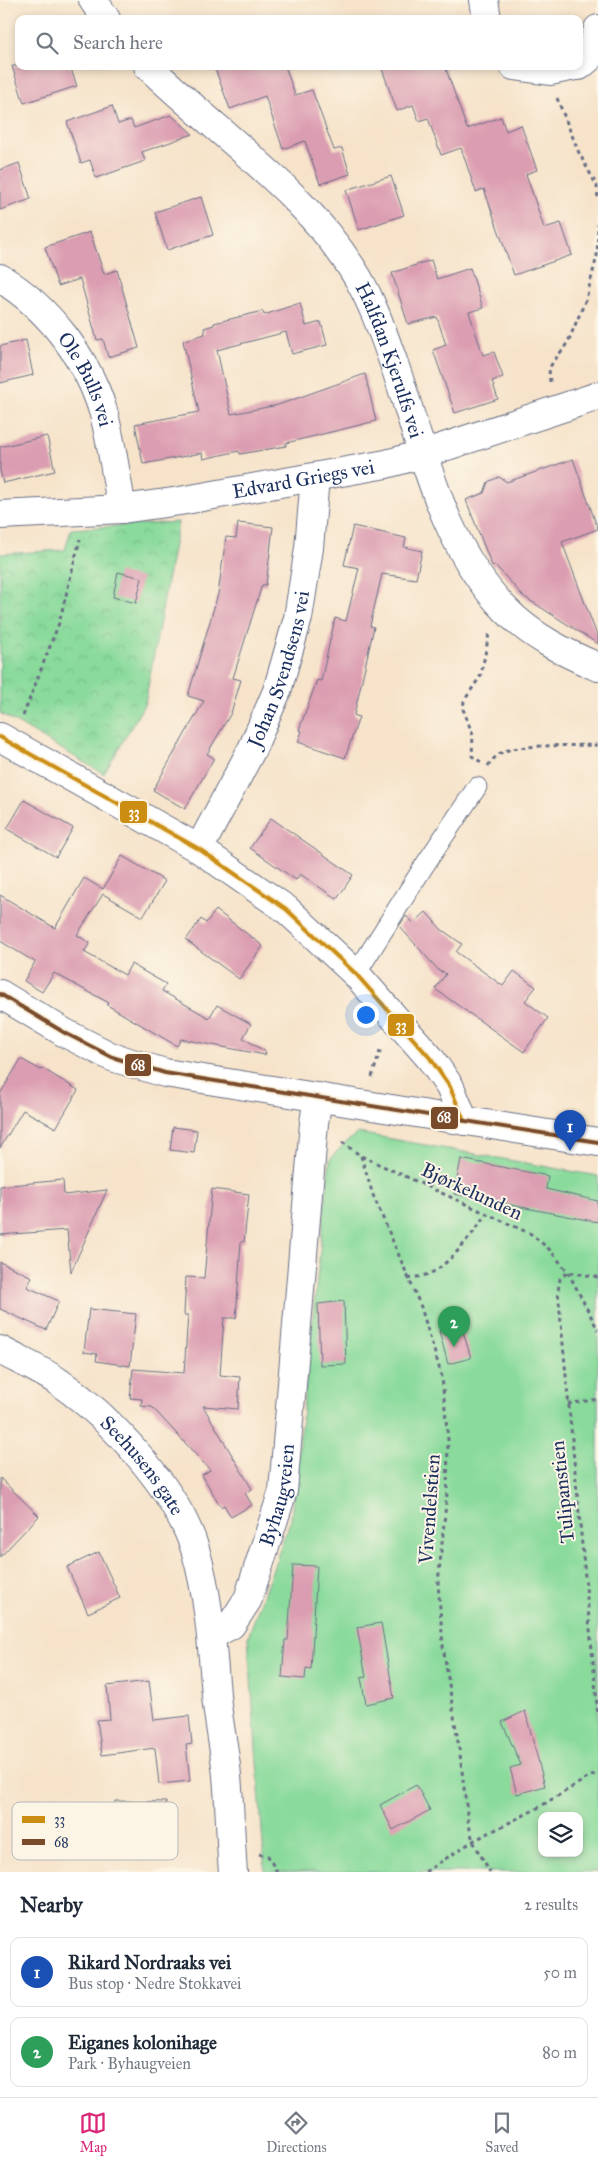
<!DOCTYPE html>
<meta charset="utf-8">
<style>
body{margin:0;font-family:"IM FELL Great Primer",serif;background:#f6f6f7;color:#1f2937}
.controls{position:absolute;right:15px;bottom:15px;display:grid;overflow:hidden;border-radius:10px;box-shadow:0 2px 8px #0003}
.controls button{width:45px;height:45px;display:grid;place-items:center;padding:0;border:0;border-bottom:1px solid #e0e1e3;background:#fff;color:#1f2937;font:25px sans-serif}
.you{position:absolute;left:365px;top:1014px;width:18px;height:18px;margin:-12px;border:4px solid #fff;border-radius:50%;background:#1a73e8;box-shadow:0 0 0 8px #1a73e833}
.badge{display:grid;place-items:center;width:32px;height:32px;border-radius:50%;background:#db2777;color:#fff;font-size:16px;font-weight:700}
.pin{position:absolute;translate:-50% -41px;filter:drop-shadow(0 1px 2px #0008)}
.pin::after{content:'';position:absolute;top:26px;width:18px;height:15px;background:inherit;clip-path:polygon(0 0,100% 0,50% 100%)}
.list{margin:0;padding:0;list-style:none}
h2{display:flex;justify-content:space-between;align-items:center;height:65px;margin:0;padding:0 20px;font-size:21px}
h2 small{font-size:16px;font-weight:400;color:#747a83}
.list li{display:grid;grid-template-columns:32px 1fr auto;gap:15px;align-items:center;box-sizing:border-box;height:70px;margin:0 10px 10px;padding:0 10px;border:1px solid #e0e1e3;border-radius:10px}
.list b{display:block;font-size:19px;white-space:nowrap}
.list p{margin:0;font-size:16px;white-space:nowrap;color:#747a83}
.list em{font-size:16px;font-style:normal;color:#747a83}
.icon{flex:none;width:28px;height:28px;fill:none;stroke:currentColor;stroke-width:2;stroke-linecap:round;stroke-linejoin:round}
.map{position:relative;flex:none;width:598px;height:1872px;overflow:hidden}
.search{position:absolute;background:#fff;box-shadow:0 2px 8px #0003;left:15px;right:15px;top:15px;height:55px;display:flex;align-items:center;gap:12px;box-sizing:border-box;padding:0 18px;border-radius:10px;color:#747a83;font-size:19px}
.sheet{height:225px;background:#fff}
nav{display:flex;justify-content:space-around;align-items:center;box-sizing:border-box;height:70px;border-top:1px solid #e0e1e3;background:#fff;font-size:14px;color:#747a83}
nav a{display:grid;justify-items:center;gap:2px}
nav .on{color:#db2777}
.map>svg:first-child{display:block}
.green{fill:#89da9b;stroke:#52847c;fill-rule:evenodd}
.park{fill:url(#park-crowns);stroke:#52847c}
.building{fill:#db9db1}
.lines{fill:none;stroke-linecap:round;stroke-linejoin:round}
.lane-casing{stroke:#686e84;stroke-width:21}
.street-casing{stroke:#686e84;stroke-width:30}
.secondary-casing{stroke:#686e84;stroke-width:30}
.path{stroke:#686e84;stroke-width:3;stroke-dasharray:4 4;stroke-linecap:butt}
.lane{stroke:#fff;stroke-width:19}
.street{stroke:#fff;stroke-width:28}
.secondary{stroke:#fff;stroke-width:28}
.bus-1-casing{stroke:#fcf5e5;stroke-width:8}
.bus-2-casing{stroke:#fcf5e5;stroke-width:8}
.bus-1{stroke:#cb8e13;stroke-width:4}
.bus-2{stroke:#7a4b2a;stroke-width:4}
.labels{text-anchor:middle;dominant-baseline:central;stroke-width:4;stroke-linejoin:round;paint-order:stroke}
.street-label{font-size:20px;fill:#1b2f5e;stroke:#fcf5e5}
.key{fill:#fcf5e5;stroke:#b8babc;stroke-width:1}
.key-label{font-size:14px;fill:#1b2f5e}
.line-badge{stroke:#fcf5e5;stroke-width:2}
.badge-label{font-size:14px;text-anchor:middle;font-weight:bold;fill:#fff}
</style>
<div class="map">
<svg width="598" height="1872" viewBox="0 0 598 1872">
<defs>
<pattern id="park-crowns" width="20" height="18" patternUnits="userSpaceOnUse" patternTransform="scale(1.25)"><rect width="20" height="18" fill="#89da9b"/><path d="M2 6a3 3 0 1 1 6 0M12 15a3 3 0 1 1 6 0" fill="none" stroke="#76bb88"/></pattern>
</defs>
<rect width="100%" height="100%" fill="#fcf5e5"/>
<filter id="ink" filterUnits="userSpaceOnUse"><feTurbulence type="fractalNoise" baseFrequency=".02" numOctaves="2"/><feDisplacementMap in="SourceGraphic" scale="10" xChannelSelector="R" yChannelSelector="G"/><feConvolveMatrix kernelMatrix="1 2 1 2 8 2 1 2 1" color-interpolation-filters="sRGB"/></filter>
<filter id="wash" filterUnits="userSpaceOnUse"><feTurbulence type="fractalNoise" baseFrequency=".0096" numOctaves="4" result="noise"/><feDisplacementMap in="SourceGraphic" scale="20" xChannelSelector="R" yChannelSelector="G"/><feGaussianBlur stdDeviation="1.12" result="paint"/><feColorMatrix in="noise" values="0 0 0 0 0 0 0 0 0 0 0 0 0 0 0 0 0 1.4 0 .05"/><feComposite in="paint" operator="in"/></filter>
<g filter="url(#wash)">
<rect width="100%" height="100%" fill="#f6e3ca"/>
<path class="green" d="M358,1133L598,1176V1872H265L248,1637L291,1519L330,1159L344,1144ZM542,1816H579V1853H542Z"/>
<path class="park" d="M178,522L145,703L104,774L0,713V554L65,550L71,529Z"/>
<g id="blocks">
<path class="building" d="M12,66H70L77,86L24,103Z
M214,66H285L295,95L312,90L334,150L342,148L350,174L320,184L305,141L283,149L265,96L230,109Z
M381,66H445L467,129L501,117L506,131L521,125L537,170L526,174L544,228L561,223L572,255L514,275L484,189L476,192L461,148L441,155L428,118L419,121L413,105L397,111Z
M112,106L118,124L131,120L134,128L171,115L193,134L142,152L145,161L96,178L90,160L81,163L67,122Z
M19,163L31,199L0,210V170Z
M391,176L404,215L359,230L346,190Z
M201,197L213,235L167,250L155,212Z
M90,232L104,274L117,270L139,348L108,357L103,339L97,340L80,279L58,286L45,247Z
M431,260L437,279L470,268L483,308L469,312L483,355L494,352L503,377L492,381L498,399L455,413L433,350L446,345L437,317L408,324L392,273Z
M300,303L306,326L321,322L327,345L292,354L286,332L217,350L231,414L278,405L365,374L376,421L286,443V446L240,454L239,451L203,459L202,453L143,464L135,424L199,412L183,341L205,334L204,328L214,325V323L263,311L264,315Z
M26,340L33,375L0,383V346Z
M47,436L55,471L3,483L0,470V447Z
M573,459L598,529L562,542L598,638V644L523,596L495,565L492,566L466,500L484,493L488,482L499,477L507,482Z
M238,523L273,527L266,585H262L233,678L241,680L231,713L207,754L214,758L185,809L153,790L204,701L188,696L218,594L226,537L236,538Z
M353,526L406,538L404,547L422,551L416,579L382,574L370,626L374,627L354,715L359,717L345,758L298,742L302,731L299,730L317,680L321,681L335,618L346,621L359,568L344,565Z
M118,572L142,578L136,603L113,597Z
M24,800L73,828L56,857L7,829Z
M271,818L353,875L337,899L300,874L296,880L250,848Z
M122,856L165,881L143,917L103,894L77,935L90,943L84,952L125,975L131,964L166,984L162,991L209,1018L217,1005L251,1024L243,1038L266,1052L265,1055L181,1039L177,1046L107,1005L109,1003L54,973L42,992L24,981L35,962L0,941V895L55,928L84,878L103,889Z
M216,910L263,946L239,979L186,940L201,919L206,923Z
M426,912L441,929L462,944L456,952L503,986L514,971L536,987L525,1001L548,1018L524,1052L435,989L446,974L442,971L441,973L399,926L406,916L414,923Z
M21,1059L41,1070L42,1068L78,1090L56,1128L23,1110L0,1148V1094Z
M173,1127L197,1130L194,1153L170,1150Z
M461,1159L548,1176L546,1189L598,1201V1222L454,1194Z
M63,1180L64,1195L107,1190L71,1272L67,1230L0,1235V1186Z
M212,1189L249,1194L244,1242H241L236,1318H224L220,1375L240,1377L238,1409L203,1406L252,1489L245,1493L252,1505L231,1517L224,1505L221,1507L202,1475L210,1470L152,1407L141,1406L142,1399L130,1398L133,1369L184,1373L188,1315H184L186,1277L204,1278Z
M0,1262L32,1277L27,1287L59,1301L46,1330L0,1309Z
M344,1301L346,1364L320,1365L318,1304Z
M89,1309L136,1314L130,1366L96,1361L97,1354L84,1352Z
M461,1325L471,1358L448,1364L439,1331Z
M0,1478L39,1516L0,1557Z
M99,1552L120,1598L88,1613L67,1567Z
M293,1565L317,1566L311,1669L306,1668L305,1679L282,1677L285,1640H288Z
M381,1623L394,1698L366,1704L361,1678L366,1677L357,1627Z
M149,1681L154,1720L189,1716L192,1744L186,1745L190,1781L159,1784L155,1748L102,1755L97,1720L110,1719L107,1686Z
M525,1711L545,1786L517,1794L510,1768L521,1765L502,1722Z
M416,1785L430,1810L393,1830L380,1805Z
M115,1801L166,1802V1843H154V1855L114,1854Z"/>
</g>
</g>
<g filter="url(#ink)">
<use href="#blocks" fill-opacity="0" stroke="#686e84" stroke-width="1"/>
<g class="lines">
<g class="lane-casing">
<path id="lane" d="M356,974L424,866L477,787"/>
</g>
<g class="street-casing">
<g id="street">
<path d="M93,0L106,19"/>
<path d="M484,0L487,19"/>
<path id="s1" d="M148,66C219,135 307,192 358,278C373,304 383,333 393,361C423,446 440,543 506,610C531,636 565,653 598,667"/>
<path d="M514,66L550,71L575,66"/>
<path d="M579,66L589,58L598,29"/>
<path id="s2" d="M0,278C48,307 87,358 103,411C112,443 116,477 122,509"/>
<path id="s3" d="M0,515L122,509L180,501L386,464L423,454L598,396"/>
<path d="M0,737L199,849L286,909L356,974L430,1058L450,1087L464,1121"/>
<path id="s4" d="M199,849L252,749L277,691L298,618L309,548L315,477"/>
<path id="s5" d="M0,1350C20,1361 42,1370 60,1383C111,1418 176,1489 195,1549C209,1596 212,1645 216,1695C218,1718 223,1742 226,1766C230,1801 230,1837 233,1872"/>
<path id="s6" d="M212,1635L231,1625L248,1599L283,1491L314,1123L318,1097"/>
</g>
</g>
<g class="secondary-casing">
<path id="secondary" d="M0,994L65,1033L112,1057L165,1073L598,1142"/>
</g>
<path class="path" d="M557,98L579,153L597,186L598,199
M550,382L549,368L568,342L586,299L597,256L598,224
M23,716L59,623L80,539
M481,762L472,756L473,735L463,709L464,701L481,675L489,634
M488,766C492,760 497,754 505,751C527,744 573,746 598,745
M372,1077L381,1048
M342,1142L361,1156L531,1234L549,1249L568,1272L598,1330
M361,1156L373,1195L421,1307L442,1377L448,1440L447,1493L438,1583L443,1646L460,1754L468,1821L473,1841L490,1872
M598,1277L568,1272L560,1279L558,1291L598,1714
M408,1279C416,1277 424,1276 431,1273C452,1262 473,1233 487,1214
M568,1404L598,1399
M259,1854L268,1856L277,1872
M425,1872L473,1841L536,1809L589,1777L598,1773"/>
<use href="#lane" class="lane"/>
<use href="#street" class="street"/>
<use href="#secondary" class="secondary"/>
<g class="bus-1-casing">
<path id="bus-1" d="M0,737L199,849L286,909L356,974L430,1058L450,1087L464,1121"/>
</g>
<g class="bus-2-casing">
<path id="bus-2" d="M0,994L65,1033L112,1057L165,1073L598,1142"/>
</g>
<use href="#bus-1" class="bus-1"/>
<use href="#bus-2" class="bus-2"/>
</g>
</g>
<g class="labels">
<g class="street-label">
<text stroke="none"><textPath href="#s1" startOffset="388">Halfdan Kjerulfs vei</textPath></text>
<text stroke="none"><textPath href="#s2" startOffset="136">Ole Bulls vei</textPath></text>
<text stroke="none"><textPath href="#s3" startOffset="306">Edvard Griegs vei</textPath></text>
<text stroke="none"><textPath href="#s4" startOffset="198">Johan Svendsens vei</textPath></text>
<text transform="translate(472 1191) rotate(25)">Bjørkelunden</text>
<text stroke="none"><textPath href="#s5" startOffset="186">Seehusens gate</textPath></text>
<text transform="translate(562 1492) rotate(-96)">Tulipanstien</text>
<text stroke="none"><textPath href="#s6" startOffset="161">Byhaugveien</textPath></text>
<text transform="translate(429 1509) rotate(-86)">Vivendelstien</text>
</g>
</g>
<rect x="12" y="1802" width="166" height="58" rx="8" class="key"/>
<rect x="22" y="1816" width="23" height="7" fill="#cb8e13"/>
<rect x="22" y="1839" width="23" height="6" fill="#7a4b2a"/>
<g class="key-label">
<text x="54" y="1824">33</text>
<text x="54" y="1847">68</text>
</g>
<g class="line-badge">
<rect x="119" y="800" width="29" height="24" rx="5" fill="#cb8e13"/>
<rect x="387" y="1013" width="28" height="24" rx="5" fill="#cb8e13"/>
<rect x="124" y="1053" width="28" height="24" rx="5" fill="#7a4b2a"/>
<rect x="430" y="1106" width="29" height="24" rx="5" fill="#7a4b2a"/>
</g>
<g class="badge-label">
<text x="134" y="817">33</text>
<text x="401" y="1030">33</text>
<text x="138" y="1070">68</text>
<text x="444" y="1122">68</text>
</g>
</svg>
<div class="controls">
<button><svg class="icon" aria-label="layers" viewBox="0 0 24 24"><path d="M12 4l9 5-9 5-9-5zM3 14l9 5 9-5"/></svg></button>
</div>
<div class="you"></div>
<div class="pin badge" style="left:570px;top:1151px;background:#1a4fb4">1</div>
<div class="pin badge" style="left:454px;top:1347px;background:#2e9e5b">2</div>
<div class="search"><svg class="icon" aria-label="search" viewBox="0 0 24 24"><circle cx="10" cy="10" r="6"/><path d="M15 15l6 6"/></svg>Search here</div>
</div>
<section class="sheet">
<h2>Nearby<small>2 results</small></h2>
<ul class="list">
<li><span class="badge" style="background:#1a4fb4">1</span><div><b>Rikard Nordraaks vei</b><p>Bus stop · Nedre Stokkavei</p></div><em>50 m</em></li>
<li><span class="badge" style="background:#2e9e5b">2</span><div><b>Eiganes kolonihage</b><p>Park · Byhaugveien</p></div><em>80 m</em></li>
</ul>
</section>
<nav>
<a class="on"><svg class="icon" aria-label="map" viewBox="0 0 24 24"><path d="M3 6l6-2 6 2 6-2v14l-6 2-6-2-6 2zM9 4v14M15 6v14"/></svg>Map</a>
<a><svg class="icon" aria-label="directions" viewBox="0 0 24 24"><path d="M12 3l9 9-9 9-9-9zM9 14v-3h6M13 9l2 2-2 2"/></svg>Directions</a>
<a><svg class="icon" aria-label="saved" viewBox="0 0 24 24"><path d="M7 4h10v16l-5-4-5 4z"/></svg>Saved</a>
</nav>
